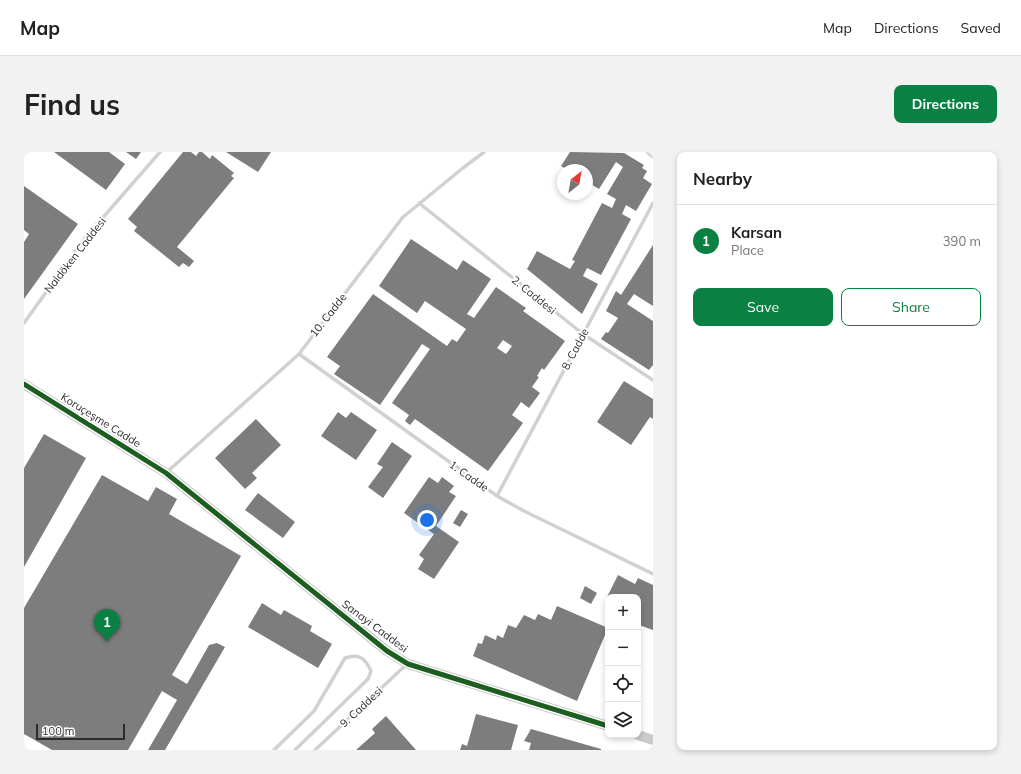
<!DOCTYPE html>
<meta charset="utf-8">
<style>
body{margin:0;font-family:Mulish,sans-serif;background:#f2f2f2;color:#222}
.controls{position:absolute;right:12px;bottom:12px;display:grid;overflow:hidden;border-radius:8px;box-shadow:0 2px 6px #0003}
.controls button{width:36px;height:36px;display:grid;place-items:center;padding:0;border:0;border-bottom:1px solid #e0e0e0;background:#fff;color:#222;font:20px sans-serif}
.compass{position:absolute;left:533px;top:12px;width:36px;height:36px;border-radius:50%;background:#fff;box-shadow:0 2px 6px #0003;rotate:31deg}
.scale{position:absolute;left:12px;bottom:10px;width:89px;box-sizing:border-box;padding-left:4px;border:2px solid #2c2c2c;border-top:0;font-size:11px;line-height:14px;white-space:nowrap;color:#2c2c2c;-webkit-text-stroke:3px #fff;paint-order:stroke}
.you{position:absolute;left:403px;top:368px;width:14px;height:14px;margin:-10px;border:3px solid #fff;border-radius:50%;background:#1a73e8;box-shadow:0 0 0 6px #1a73e833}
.badge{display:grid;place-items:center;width:26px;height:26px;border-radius:50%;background:#0b8043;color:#fff;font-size:13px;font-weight:700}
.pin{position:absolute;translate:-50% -33px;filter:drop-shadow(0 1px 2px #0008)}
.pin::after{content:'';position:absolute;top:21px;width:14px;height:12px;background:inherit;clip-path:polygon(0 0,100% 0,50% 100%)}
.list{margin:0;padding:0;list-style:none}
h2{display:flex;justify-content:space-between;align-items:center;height:52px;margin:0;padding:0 16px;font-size:17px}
h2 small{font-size:13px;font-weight:400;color:#767676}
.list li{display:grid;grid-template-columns:26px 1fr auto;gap:12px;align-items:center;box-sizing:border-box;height:72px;padding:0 16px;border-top:1px solid #e0e0e0}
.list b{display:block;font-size:15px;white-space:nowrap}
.list p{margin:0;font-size:13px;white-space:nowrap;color:#767676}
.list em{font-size:13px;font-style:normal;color:#767676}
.actions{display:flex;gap:8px;padding:12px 16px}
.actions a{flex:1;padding:9px 0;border:1px solid #0b8043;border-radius:8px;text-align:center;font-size:14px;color:#0b8043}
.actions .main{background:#0b8043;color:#fff}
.icon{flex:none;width:22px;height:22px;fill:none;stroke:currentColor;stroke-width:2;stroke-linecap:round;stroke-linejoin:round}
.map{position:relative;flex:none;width:629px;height:598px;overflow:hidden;border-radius:8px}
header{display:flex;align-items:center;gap:24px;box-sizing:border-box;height:56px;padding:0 20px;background:#fff;border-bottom:1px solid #e0e0e0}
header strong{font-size:19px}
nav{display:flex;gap:22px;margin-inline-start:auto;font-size:14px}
.intro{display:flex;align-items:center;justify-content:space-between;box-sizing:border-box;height:96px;padding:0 24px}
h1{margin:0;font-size:28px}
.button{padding:10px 18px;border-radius:8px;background:#0b8043;color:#fff;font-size:14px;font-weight:700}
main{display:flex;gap:24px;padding:0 24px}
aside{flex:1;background:#fff;border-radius:8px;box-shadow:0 2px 6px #0003}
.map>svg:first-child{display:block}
.building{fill:#7d7d7d;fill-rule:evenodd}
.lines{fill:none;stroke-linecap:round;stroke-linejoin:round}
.lane{stroke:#d1d1d1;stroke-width:3.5}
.secondary{stroke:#cacaca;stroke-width:10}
.cycleway-casing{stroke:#fff;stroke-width:8}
.cycleway{stroke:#1b5e20;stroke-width:5}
.labels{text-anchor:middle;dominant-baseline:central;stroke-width:4;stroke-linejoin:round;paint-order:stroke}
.street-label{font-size:11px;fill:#2c2c2c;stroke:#fff}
</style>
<header>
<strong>Map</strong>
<nav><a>Map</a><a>Directions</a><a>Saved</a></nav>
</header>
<div class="intro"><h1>Find us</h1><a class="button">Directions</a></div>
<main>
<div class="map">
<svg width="629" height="598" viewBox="0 0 629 598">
<rect width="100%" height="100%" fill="#fff"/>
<path class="building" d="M30,0H85L101,12L82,38Z
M102,0H117L112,7Z
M159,0H167L172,4L175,0H178L186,7L188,3L210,21L207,24L210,26L153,95L170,109L165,115L159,111L155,115L110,79L113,75L104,67Z
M202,0H247L234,20Z
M546,0L600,1L620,13L618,16L623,19L619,26L628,32L612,59L602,53L598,62L607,67L577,123L563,116L559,124L574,132L558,162L503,117L513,99L546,117L551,109L548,108L578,51L588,56L592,47L583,42L599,15L592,10L575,37L563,30V18H543L537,14Z
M0,34L54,72L0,147V90L5,82L0,78Z
M387,87L433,118L439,108L467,127L443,162L450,166L472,135L502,156L499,159L541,189L520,218L518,216L513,224L515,225L508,235L516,241L505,256L497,250L488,263L499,271L464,319L391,267L386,273L381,269L385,263L368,251L406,197L398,192L356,253L310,222L316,214L303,205L349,142L423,194L428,187L433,190L442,177L401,149L393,161L355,134ZM479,188L488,194L482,202L473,196Z
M629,93V154L610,142L603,152L629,169V213L625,218L577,187L582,180L584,181L594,166L582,159L592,139L597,143Z
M600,229L629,247V267L626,265L607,293L573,270Z
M314,260L322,266L327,260L353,278L332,308L297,284Z
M232,267L257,293L228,321L233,326L221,337L191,306Z
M20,282L62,306L0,415V316Z
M368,290L388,304L359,346L344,335L359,315L353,312Z
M78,323L124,349L132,335L153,347L145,362L217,404L148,523L163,532L185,493L193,491L201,495L141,598H124L153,548L138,539L104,598H28L0,582V456Z
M405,325L414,331L418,325L430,334L425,340L432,344L412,374L435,390L410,427L394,417L400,407L395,403L410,382L380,361Z
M234,341L271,370L259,386L221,358Z
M437,358L444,362L436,375L429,371Z
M594,423L611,432L614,426L629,433V478L615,473L617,470L614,468V445H583Z
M561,434L573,441L567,452L556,446Z
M238,451L257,463L260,458L288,474L286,479L308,492L294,516L224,475Z
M533,454L584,476L553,549L449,504L454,491L458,492L461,483L472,488L473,483L479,486L484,473L492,476L500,463L511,468L514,462L527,468Z
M452,562L494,573L487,598H436L438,592L443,594Z
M362,564L392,598H332L351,581L348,577Z
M507,577L577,597V598H505L507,591L500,589Z"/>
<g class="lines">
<path class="lane" d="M623,0L629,5
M395,51L559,182L629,228
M0,171L61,86L136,0
M275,202L473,344L500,359L629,422
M143,320L275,202L379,65L439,16L460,0
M473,344L629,51
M250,598L290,559L321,506C335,501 341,506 347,519L344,527L271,598
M291,598L383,512"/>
<path class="secondary" d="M0,232L142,321L363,499L384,512L584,574
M614,583L629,588"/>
<g class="cycleway-casing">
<path id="cycleway" d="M0,232L142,321L363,499L384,512L584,574"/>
</g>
<use href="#cycleway" class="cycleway"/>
</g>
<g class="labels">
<g class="street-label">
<text transform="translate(51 103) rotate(-52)">Naldöken Caddesi</text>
<text transform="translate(510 143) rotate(39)">2. Caddesi</text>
<text transform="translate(304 163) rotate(-52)">10. Cadde</text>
<text transform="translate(551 197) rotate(-62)">8. Cadde</text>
<text transform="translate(77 268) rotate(32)">Koruçeşme Cadde</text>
<text transform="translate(445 324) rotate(35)">1. Cadde</text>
<text transform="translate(351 474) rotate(37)">Sanayi Caddesi</text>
<text transform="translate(337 555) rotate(-43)">9. Caddesi</text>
</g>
</g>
</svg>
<div class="controls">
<button>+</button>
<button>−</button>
<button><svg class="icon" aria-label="locate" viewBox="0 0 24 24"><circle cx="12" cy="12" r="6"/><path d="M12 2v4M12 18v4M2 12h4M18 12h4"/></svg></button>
<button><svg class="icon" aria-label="layers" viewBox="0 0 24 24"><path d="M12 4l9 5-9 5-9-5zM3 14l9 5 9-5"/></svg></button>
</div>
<svg class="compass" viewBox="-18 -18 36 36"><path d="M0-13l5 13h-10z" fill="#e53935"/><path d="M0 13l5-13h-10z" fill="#767676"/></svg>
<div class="scale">100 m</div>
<div class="you"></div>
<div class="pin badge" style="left:83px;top:490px">1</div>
</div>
<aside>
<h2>Nearby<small></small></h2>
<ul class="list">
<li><span class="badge">1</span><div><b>Karsan</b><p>Place</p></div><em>390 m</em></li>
</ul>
<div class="actions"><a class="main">Save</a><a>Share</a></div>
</aside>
</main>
